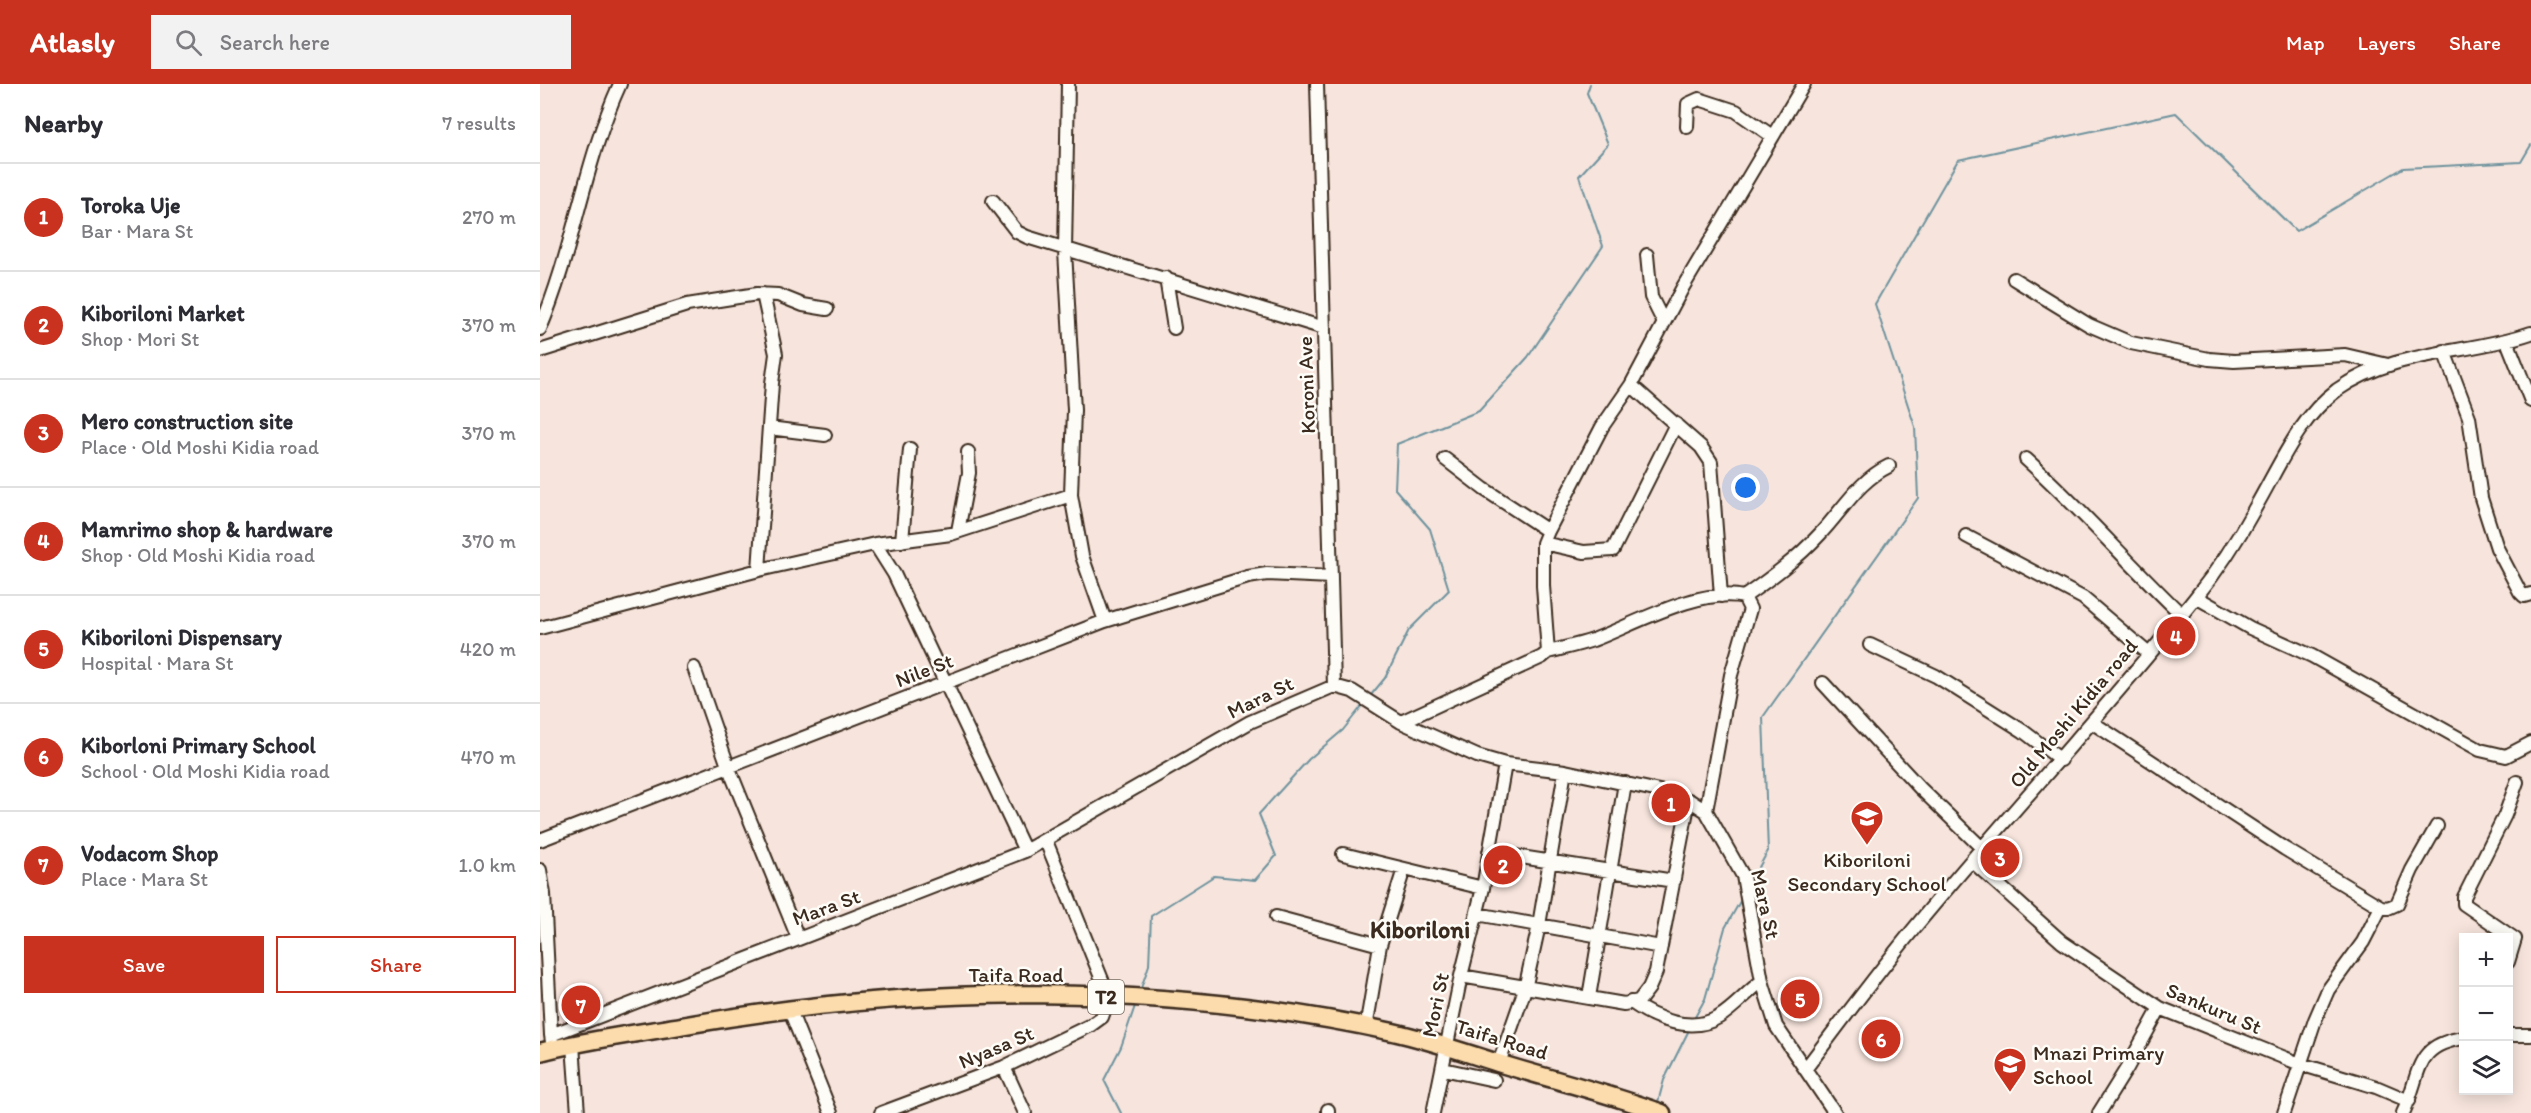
<!DOCTYPE html>
<meta charset="utf-8">
<style>
body{margin:0;font-family:Itim,sans-serif;background:#f2f2f3;color:#2b2b33}
.controls{position:absolute;right:18px;bottom:18px;display:grid;overflow:hidden;border-radius:0px;box-shadow:0 3px 15px #0003}
.controls button{width:54px;height:54px;display:grid;place-items:center;padding:0;border:0;border-bottom:2px solid #e1e1e2;background:#fff;color:#2b2b33;font:30px sans-serif}
.you{position:absolute;left:1206px;top:404px;width:21px;height:21px;margin:-15px;border:4px solid #fff;border-radius:50%;background:#1a73e8;box-shadow:0 0 0 9px #1a73e833}
.badge{display:grid;place-items:center;width:39px;height:39px;border-radius:50%;background:#c8321e;color:#fff;font-size:20px;font-weight:700}
.pin{position:absolute;translate:-50% -50%;border:3px solid #fff;box-shadow:0 2px 6px #0006}
.list{margin:0;padding:0;list-style:none}
h2{display:flex;justify-content:space-between;align-items:center;height:78px;margin:0;padding:0 24px;font-size:26px}
h2 small{font-size:20px;font-weight:400;color:#7c7c81}
.list li{display:grid;grid-template-columns:39px 1fr auto;gap:18px;align-items:center;box-sizing:border-box;height:108px;padding:0 24px;border-top:2px solid #e1e1e2}
.list b{display:block;font-size:22px;white-space:nowrap}
.list p{margin:0;font-size:20px;white-space:nowrap;color:#7c7c81}
.list em{font-size:20px;font-style:normal;color:#7c7c81}
.actions{display:flex;gap:12px;padding:18px 24px}
.actions a{flex:1;padding:14px 0;border:2px solid #c8321e;border-radius:0px;text-align:center;font-size:21px;color:#c8321e}
.actions .main{background:#c8321e;color:#fff}
.icon{flex:none;width:33px;height:33px;fill:none;stroke:currentColor;stroke-width:2;stroke-linecap:round;stroke-linejoin:round}
.map{position:relative;flex:none;width:1991px;height:1029px;overflow:hidden}
header{display:flex;align-items:center;gap:36px;box-sizing:border-box;height:84px;padding:0 30px;background:#c8321e;color:#fff}
header strong{font-size:28px}
nav{display:flex;gap:33px;margin-inline-start:auto;font-size:21px}
.search{width:420px;height:54px;background:#f2f2f3;display:flex;align-items:center;gap:15px;box-sizing:border-box;padding:0 21px;border-radius:0px;color:#7c7c81;font-size:22px}
main{display:flex}
aside{flex:1;background:#fff}
.map>svg:first-child{display:block}
.lines{fill:none;stroke-linecap:round;stroke-linejoin:round}
.stream{stroke:#6e929d;stroke-width:2}
.minor-casing{stroke:#3b2a1e;stroke-width:16}
.highway-casing{stroke:#3b2a1e;stroke-width:21}
.minor{stroke:#fdfcf7;stroke-width:12}
.highway{stroke:#fcdcac;stroke-width:16}
.labels{text-anchor:middle;dominant-baseline:central;stroke-width:5;stroke-linejoin:round;paint-order:stroke}
.shield{fill:#fdfcf7;stroke:#75695f;stroke-width:1.5}
.shield-label{font-size:20px;font-weight:bold;fill:#3b2a1e}
.street-label{font-size:21px;fill:#3b2a1e;stroke:#fdfcf7}
.poi-label{font-size:21px;fill:#3b2a1e;stroke:#fdfcf7}
.quarter-label{font-size:24px;font-weight:bold;fill:#3b2a1e;stroke:#fdfcf7}
</style>
<header>
<strong>Atlasly</strong>
<div class="search"><svg class="icon" aria-label="search" viewBox="0 0 24 24"><circle cx="10" cy="10" r="6"/><path d="M15 15l6 6"/></svg>Search here</div>
<nav><a>Map</a><a>Layers</a><a>Share</a></nav>
</header>
<main>
<aside>
<h2>Nearby<small>7 results</small></h2>
<ul class="list">
<li><span class="badge">1</span><div><b>Toroka Uje</b><p>Bar · Mara St</p></div><em>270 m</em></li>
<li><span class="badge">2</span><div><b>Kiboriloni Market</b><p>Shop · Mori St</p></div><em>370 m</em></li>
<li><span class="badge">3</span><div><b>Mero construction site</b><p>Place · Old Moshi Kidia road</p></div><em>370 m</em></li>
<li><span class="badge">4</span><div><b>Mamrimo shop &amp; hardware</b><p>Shop · Old Moshi Kidia road</p></div><em>370 m</em></li>
<li><span class="badge">5</span><div><b>Kiboriloni Dispensary</b><p>Hospital · Mara St</p></div><em>420 m</em></li>
<li><span class="badge">6</span><div><b>Kiborloni Primary School</b><p>School · Old Moshi Kidia road</p></div><em>470 m</em></li>
<li><span class="badge">7</span><div><b>Vodacom Shop</b><p>Place · Mara St</p></div><em>1.0 km</em></li>
</ul>
<div class="actions"><a class="main">Save</a><a>Share</a></div>
</aside>
<div class="map">
<svg width="1991" height="1029" viewBox="0 0 1991 1029">
<rect width="100%" height="100%" fill="#f7e5dd"/>
<filter id="ink" filterUnits="userSpaceOnUse"><feTurbulence type="fractalNoise" baseFrequency=".0167" numOctaves="2"/><feDisplacementMap in="SourceGraphic" scale="12" xChannelSelector="R" yChannelSelector="G"/><feConvolveMatrix kernelMatrix="1 2 1 2 8 2 1 2 1" color-interpolation-filters="sRGB"/></filter>
<g filter="url(#ink)">
<g class="lines">
<path class="stream" d="M831,611L845,594L869,546L909,506L890,445L855,405L857,360L939,327L988,273L1063,162L1039,92L1068,60L1047,9L1050,0
M1209,801L1228,767L1223,633L1378,414L1375,343L1335,220L1418,76L1636,29L1756,147L1863,84L1981,78L1991,61
M600,907L609,881L611,832L674,792L715,796L736,772L719,730L769,675L803,646L822,622
M1155,933L1165,915L1185,844L1202,814
M1118,1018L1124,996L1149,946
M581,1029L564,996L581,963L595,922"/>
<g class="minor-casing">
<path id="minor" d="M777,0L794,602
M1147,43L1148,20L1159,15L1196,27L1232,52
M453,117L477,148L487,153L784,244
M1107,171L1111,213L1124,239
M626,194L634,244
M1474,195L1549,241L1591,259L1669,275L1694,277L1805,271L1848,281
M0,245C34,165 44,78 80,0
M1967,257L1991,317
M0,267L147,221L217,210L238,211L263,221L287,225
M1904,267L1929,333L1941,414L1957,464L1980,508L1984,512L1991,510
M1091,301L1161,363L1171,378L1181,512
M229,344L285,351
M905,375L944,405L1008,447
M1486,375C1540,424 1588,479 1641,530
M531,411L542,472L565,537
M418,447L429,389L428,368
M1426,452L1543,514L1609,570
M362,457L370,365
M1003,459L1044,468L1073,466L1136,340
M335,460L411,450L531,411L534,326L525,167L528,0
M219,486L232,299L236,270L223,210
M1204,513C1231,494 1257,475 1280,450C1303,426 1318,397 1349,382
M1656,513L1710,544L1772,572L1940,666L1966,672L1991,659
M0,544L219,486L335,460L354,490L485,767
M1330,561L1396,592L1483,647L1521,676
M1008,568C1023,564 1038,561 1053,556C1095,540 1159,503 1204,513L1210,525L1191,591L1166,727
M154,584L188,682L258,854
M1283,599L1380,704L1443,765
M861,638L1002,573L1008,568L1003,502V459L1008,447L1062,343L1091,301L1143,203L1264,0
M1553,639L1745,765L1841,823L1848,824L1857,820L1872,786L1897,742
M0,756L565,537L708,493L727,490L791,493
M949,768L1134,797
M803,770L943,804
M1432,777L1522,858L1620,924L1760,980L1836,1003L1869,1017
M0,786L4,810L11,951
M937,830L1121,863
M736,833L840,861
M1968,878L1975,855L1924,820V813L1965,731L1977,698
M921,892L1084,920L1099,917L1109,904L1116,888L1149,716
M1049,913L1085,699
M1091,918C1115,935 1151,950 1179,933C1194,924 1207,908 1222,897
M249,924L291,1029
M826,944L840,861L864,785
M1968,951H1991
M33,961L38,1029
M13,965L11,951L485,767L710,638L794,602L812,607L861,638L937,672L965,680L1025,687L1124,708L1149,716L1166,727L1203,792L1222,897L1236,942L1295,1029
M959,979L985,905L999,841L1025,687
M464,983L485,1029
M1266,984C1304,934 1341,884 1381,836C1471,727 1568,624 1656,513C1678,486 1698,455 1715,424C1739,383 1758,335 1797,306C1855,265 1927,271 1991,249
M903,985L954,996
M341,1029L464,983L551,941L562,933L569,913L506,757
M788,1029V1026
M893,1029L921,892L943,804L965,680
M1559,1029L1587,984L1620,924
M1744,1029L1775,936L1788,906L1823,858L1841,823
M1863,1029C1882,990 1872,961 1924,954"/>
</g>
<g class="highway-casing">
<path id="highway" d="M0,968C49,955 102,949 152,940C382,900 625,898 853,948C889,956 923,968 958,979C1013,996 1068,1009 1122,1029"/>
</g>
<use href="#minor" class="minor"/>
<use href="#highway" class="highway"/>
</g>
</g>
<defs>
<g id="school-pin" transform="scale(1.725)"><path d="M0 17L-7.5 6A9.5 9.5 0 1 1 7.5 6Z" fill="#c8321e" stroke="#fdfcf7"/><path d="M0-5L7-2L0 1L-7-2ZM-4 1L0 2.5L4 1V4Q0 6-4 4Z" fill="#fff"/></g>
</defs>
<g fill-rule="evenodd">
<use href="#school-pin" x="1327" y="733"/>
<use href="#school-pin" x="1470" y="980"/>
</g>
<g class="labels">
<rect class="shield" x="548" y="896" width="36" height="34" rx="4.5"/>
<g class="shield-label">
<text x="566" y="913">T2</text>
</g>
<g class="street-label">
<text transform="translate(766 301) rotate(-92)">Koroni Ave</text>
<text transform="translate(384 586) rotate(-21)">Nile St</text>
<text transform="translate(720 613) rotate(-26)">Mara St</text>
<text transform="translate(1533 629) rotate(-50)">Old Moshi Kidia road</text>
<text transform="translate(1226 820) rotate(77)">Mara St</text>
<text transform="translate(286 823) rotate(-20)">Mara St</text>
<text x="476" y="890">Taifa Road</text>
<text transform="translate(895 921) rotate(-78)">Mori St</text>
<text transform="translate(1674 924) rotate(23)">Sankuru St</text>
<text transform="translate(962 955) rotate(17)">Taifa Road</text>
<text transform="translate(456 963) rotate(-23)">Nyasa St</text>
</g>
<g class="poi-label">
<text x="1327" y="775">Kiboriloni<tspan x="1327" dy="24">Secondary School</tspan></text>
<text x="1493" y="968" text-anchor="start">Mnazi Primary<tspan x="1493" dy="24">School</tspan></text>
</g>
<g class="quarter-label">
<text x="880" y="845">Kiboriloni</text>
</g>
</g>
</svg>
<div class="controls">
<button>+</button>
<button>−</button>
<button><svg class="icon" aria-label="layers" viewBox="0 0 24 24"><path d="M12 4l9 5-9 5-9-5zM3 14l9 5 9-5"/></svg></button>
</div>
<div class="you"></div>
<div class="pin badge" style="left:1131px;top:719px">1</div>
<div class="pin badge" style="left:963px;top:781px">2</div>
<div class="pin badge" style="left:1460px;top:774px">3</div>
<div class="pin badge" style="left:1636px;top:552px">4</div>
<div class="pin badge" style="left:1260px;top:915px">5</div>
<div class="pin badge" style="left:1341px;top:955px">6</div>
<div class="pin badge" style="left:41px;top:921px">7</div>
</div>
</main>
